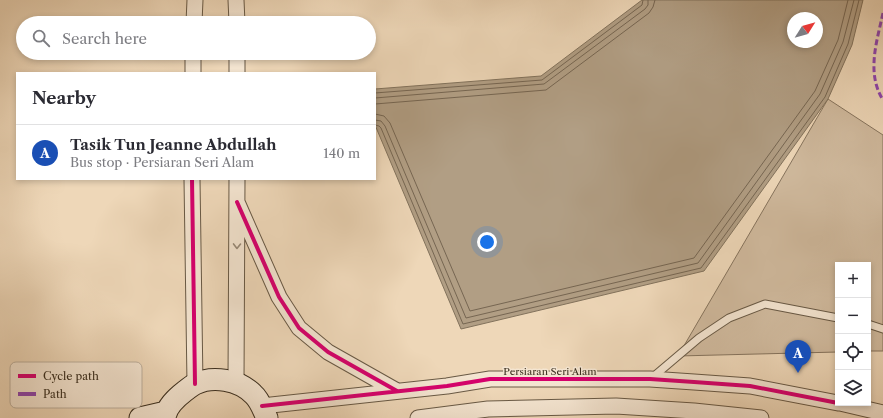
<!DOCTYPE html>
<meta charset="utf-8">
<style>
body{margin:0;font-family:"Libre Caslon Text",serif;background:#f2f2f3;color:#2b2b33}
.controls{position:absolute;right:12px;bottom:12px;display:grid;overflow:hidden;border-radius:0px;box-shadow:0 2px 6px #0003}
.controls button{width:36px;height:36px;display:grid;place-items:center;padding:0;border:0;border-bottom:1px solid #e1e1e2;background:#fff;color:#2b2b33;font:20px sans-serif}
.compass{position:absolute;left:787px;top:12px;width:36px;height:36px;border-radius:50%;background:#fff;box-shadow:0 2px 6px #0003;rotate:53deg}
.you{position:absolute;left:487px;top:242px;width:14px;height:14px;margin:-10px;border:3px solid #fff;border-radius:50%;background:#1a73e8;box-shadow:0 0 0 6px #1a73e833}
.badge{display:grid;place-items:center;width:26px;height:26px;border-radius:50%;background:#ea580c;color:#fff;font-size:13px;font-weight:700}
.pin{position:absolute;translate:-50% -33px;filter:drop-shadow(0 1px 2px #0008)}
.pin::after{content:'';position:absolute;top:21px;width:14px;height:12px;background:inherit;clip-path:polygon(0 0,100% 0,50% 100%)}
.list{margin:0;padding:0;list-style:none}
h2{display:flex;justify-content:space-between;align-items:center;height:52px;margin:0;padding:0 16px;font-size:17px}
h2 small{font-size:13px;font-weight:400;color:#7c7c81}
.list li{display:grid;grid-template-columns:26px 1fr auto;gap:12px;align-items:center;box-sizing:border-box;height:56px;padding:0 16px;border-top:1px solid #e1e1e2}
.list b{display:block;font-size:15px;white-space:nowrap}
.list p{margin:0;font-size:13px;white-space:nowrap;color:#7c7c81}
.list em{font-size:13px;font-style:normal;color:#7c7c81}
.icon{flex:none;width:22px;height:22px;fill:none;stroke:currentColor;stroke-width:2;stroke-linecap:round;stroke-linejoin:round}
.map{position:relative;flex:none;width:883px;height:418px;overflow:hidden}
.search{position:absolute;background:#fff;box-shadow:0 2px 6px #0003;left:16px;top:16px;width:360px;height:44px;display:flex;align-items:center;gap:10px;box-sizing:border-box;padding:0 14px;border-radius:22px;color:#7c7c81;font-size:15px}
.panel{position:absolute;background:#fff;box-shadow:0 2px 6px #0003;left:16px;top:72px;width:360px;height:108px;border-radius:0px}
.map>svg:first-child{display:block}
.green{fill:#d0ba9e;stroke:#86745e}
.water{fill:#b19e84;stroke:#82725c;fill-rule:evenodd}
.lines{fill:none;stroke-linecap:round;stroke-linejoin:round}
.shore{stroke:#766652;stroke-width:1}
.lane-casing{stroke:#685945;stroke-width:9}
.street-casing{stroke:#685945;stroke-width:17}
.secondary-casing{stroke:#3b2f1f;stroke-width:23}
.lane{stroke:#f4e5d1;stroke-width:7}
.street{stroke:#f4e5d1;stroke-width:15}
.secondary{stroke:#f4e5d1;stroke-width:21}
.quiet{stroke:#8e44ad;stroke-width:3;stroke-dasharray:6 3;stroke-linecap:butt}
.cycleway-casing{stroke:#f4e5d1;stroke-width:6}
.cycleway{stroke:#d6006c;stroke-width:4}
.oneway{stroke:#988a78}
.labels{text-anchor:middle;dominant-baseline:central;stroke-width:3;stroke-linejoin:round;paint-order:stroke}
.street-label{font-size:10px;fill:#3b2f1f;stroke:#f4e5d1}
.key{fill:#f4e5d1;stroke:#bcae9c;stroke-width:1}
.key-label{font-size:11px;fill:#3b2f1f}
</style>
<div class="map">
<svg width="883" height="418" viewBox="0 0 883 418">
<rect width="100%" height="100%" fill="#eed7b8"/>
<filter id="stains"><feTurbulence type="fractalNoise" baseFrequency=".005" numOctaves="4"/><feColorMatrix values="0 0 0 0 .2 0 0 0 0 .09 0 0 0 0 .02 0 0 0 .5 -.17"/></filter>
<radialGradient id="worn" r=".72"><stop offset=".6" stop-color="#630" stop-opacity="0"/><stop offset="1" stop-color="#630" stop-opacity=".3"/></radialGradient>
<path class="green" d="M828,99L883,135V351H868V265H838V352L678,356Z"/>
<path class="water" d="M642,0H863L852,45L828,99L704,271L461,329L375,125V89L541,76ZM793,18H817V42H793Z"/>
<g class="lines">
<path class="shore" d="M375,93L542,80L642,5L643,0
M375,98L544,84L645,9L648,5V0
M375,104L546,90L649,13L653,7L655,0
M375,114L384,116L390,123L470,311L694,258L815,91L838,40L848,0
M375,120L381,121L385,126L466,318L698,263L820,94L843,42L854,0
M375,125L379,126L381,128L463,324L701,268L825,97L848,44L859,0"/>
<g class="lane-casing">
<path id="lane" d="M868,324L883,329
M653,377L699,338L729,318L765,304L838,318"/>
</g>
<g class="street-casing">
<path id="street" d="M236,0L237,23
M194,23L195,0
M237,53V73
M193,73V53
M192,179L195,384
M237,202L279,297L299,328L328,352L397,391
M236,383L237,179
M840,403L883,413
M262,406L447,386L490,379H650L694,382L750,386L838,403
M418,418L488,409L616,406L694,411L761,418"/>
</g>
<g class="secondary-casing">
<path id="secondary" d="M140,418L166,412
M165,418C166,407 176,398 185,391C188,389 191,386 195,384C213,375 239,380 253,394C260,400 263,410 267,418"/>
</g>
<use href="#lane" class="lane"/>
<use href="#street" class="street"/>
<use href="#secondary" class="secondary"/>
<path class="quiet" d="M883,13C877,41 866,73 883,100"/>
<g class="cycleway-casing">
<path id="cycleway" d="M192,179L195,384
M237,202L279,297L299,328L328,352L397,391
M262,406L447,386L490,379H650L694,382L750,386L838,403"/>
</g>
<use href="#cycleway" class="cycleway"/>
</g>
<defs><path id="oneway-chevron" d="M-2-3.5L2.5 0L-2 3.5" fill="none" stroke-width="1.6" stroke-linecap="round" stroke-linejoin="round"/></defs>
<use class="oneway" href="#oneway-chevron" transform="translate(237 246) rotate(91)"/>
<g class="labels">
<g class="street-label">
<text x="550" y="371">Persiaran Seri Alam</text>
</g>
</g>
<rect x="10" y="362" width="132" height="46" rx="6" class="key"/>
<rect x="18" y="374" width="18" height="4" fill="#d6006c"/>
<rect x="18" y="392" width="18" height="4" fill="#8e44ad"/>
<g class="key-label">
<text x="43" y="380">Cycle path</text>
<text x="43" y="398">Path</text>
</g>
<rect width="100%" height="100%" filter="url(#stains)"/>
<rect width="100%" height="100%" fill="url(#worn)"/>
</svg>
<div class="controls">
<button>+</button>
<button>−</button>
<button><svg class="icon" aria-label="locate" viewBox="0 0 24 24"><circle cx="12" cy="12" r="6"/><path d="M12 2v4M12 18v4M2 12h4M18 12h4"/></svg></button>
<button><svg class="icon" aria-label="layers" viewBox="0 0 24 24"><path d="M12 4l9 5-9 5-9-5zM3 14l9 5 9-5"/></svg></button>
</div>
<svg class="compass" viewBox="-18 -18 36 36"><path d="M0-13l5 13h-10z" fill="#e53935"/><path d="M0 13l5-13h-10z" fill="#7c7c81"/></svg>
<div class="you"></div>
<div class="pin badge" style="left:798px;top:373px;background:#1a4fb4">A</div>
<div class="search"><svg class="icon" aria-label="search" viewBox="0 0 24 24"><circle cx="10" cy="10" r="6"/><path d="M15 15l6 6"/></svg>Search here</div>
<section class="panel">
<h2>Nearby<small></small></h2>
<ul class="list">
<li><span class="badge" style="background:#1a4fb4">A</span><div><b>Tasik Tun Jeanne Abdullah</b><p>Bus stop · Persiaran Seri Alam</p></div><em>140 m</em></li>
</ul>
</section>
</div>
